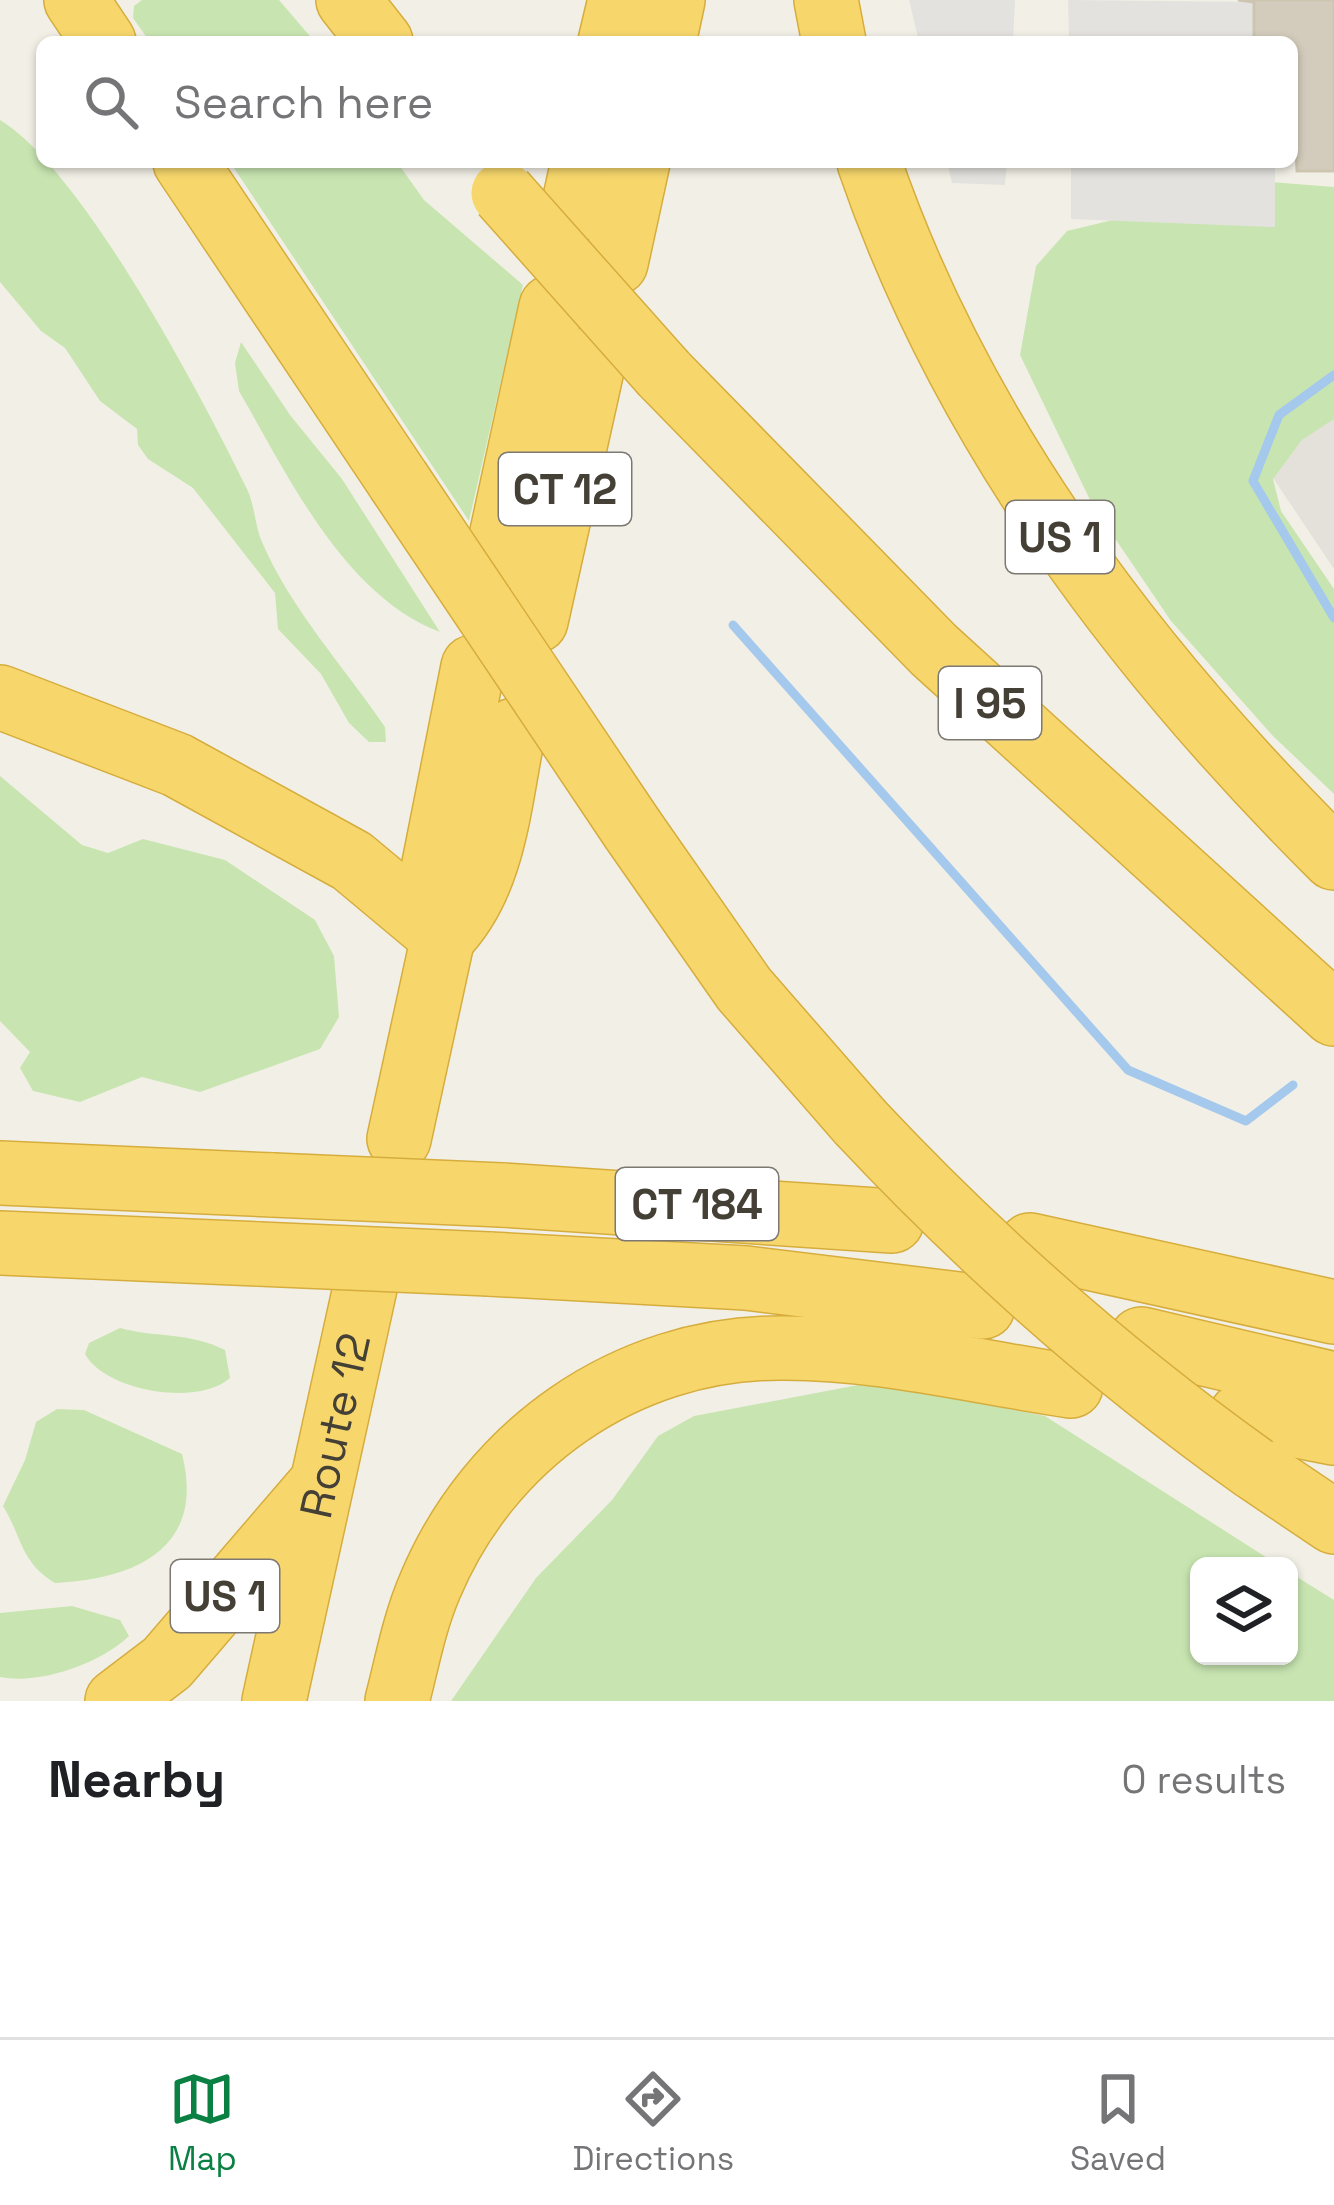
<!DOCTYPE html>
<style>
body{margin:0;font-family:"Space Grotesk",sans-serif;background:#f6f6f6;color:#202124}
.controls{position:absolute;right:36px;bottom:36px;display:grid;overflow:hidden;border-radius:18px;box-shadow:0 3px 9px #0004}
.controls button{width:108px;height:108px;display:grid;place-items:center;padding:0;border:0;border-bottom:3px solid #e0e0e0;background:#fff;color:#202124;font:60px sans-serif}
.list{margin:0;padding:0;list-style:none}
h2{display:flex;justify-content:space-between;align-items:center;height:156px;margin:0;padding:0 48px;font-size:51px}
h2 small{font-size:39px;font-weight:400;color:#757577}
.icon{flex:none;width:66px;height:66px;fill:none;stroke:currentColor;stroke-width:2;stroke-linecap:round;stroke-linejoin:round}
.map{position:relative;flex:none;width:1334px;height:1701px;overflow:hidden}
.search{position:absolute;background:#fff;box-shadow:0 3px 9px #0004;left:36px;right:36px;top:36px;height:132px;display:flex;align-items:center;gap:30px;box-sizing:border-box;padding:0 42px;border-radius:18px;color:#757577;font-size:45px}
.sheet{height:336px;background:#fff}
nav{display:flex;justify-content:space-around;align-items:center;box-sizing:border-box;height:168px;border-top:3px solid #e0e0e0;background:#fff;font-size:33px;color:#757577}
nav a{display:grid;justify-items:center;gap:6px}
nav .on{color:#0b8043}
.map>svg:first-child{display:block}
.industrial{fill:#e4e1db}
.green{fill:#c8e5b1}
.parking{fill:#e3e2de}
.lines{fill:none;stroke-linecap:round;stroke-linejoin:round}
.stream{stroke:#a5c8ed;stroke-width:9}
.building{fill:#d3ccbc;stroke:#cec5b0;stroke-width:3}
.highway-casing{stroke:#d6ad3d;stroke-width:66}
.highway{stroke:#f7d76c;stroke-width:63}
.highway-bridge-casing{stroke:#d6ad3d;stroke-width:66;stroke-linecap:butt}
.highway-bridge{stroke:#f7d76c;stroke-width:63}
.labels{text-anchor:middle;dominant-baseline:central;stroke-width:12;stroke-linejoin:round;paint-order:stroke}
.shield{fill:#fff;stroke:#7d7972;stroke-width:3}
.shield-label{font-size:42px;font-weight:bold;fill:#454036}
.street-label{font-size:45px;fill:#454036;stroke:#fff}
</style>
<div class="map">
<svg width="1334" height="1701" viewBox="0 0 1334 1701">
<rect width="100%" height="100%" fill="#f2f0e6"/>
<path class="industrial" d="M1334,416V569L1273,478L1302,440Z"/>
<path class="green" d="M142,0H279L315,42H150L133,18L134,6Z
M0,120C81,168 202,396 247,489C255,506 255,526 262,542C290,608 345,668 385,727L386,742H369L349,723L321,674L278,629L275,593L193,488L148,459L138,445L137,429L100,401L65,348L41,331L0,282Z
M230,162H397L424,200L523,285L469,521Z
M1271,182L1334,187V419L1302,440L1273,479L1281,511L1334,589V794L1272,735L1171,621L1093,506L1020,355L1036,266L1067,231Z
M241,342L290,415L342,479L440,632C344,596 287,474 239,391L235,363Z
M0,776L82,845L108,853L143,839L225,860L315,920L334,956L339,1017L320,1049L200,1092L142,1077L80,1102L33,1091L20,1068L30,1052L0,1021Z
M120,1328C157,1338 190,1332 225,1350L230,1378C198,1407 105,1391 85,1354L89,1343Z
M874,1382L1045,1416L1280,1566H1199V1656H1289V1572L1334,1600V1701H451L536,1578L612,1500L658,1436L694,1416Z
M57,1409L84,1410L182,1454C206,1548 136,1579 55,1583C21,1563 22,1537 3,1506L25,1460L36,1422Z
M72,1606L120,1620L129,1636C100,1664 39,1685 0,1677V1613Z"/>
<path class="parking" d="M909,0H1015L1013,42H919Z
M1068,0L1254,2V42H1069Z
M947,162H1007L1005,185L952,183Z
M1071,162H1275V227L1071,219Z"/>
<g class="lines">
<path class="stream" d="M1334,375L1279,415L1253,481L1334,618
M733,625L1128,1070L1246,1121L1293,1085"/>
</g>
<path class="building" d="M1238,0H1334V171H1297L1292,42H1254V2Z"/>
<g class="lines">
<g class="highway-casing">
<g id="highway">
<path d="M76,0L104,42"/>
<path d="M348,0L381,42"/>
<path d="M826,0L834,42"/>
<path d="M610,42L620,0"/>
<path d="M664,42L673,0"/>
<path d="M185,162L398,480"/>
<path d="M869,162C961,431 1134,659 1334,858"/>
<path d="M572,212L583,162"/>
<path d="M616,263L638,162"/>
<path d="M664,374L934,650L1334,1014"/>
<path d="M496,560L551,307"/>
<path d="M536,621L595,356"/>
<path d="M0,697L177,765L352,861L443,937"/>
<path d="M633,830L744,989L860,1122"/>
<path d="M443,937L431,879L473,667"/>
<path d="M443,937C496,883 499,800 514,730"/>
<path d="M399,1139L443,937"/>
<path d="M0,1173L273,1185"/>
<path d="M502,1195L892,1221"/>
<path d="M0,1243L259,1254"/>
<path d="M1030,1245L1334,1312"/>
<path d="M489,1264L746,1278L983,1307"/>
<path d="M1141,1339L1334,1384"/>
<path d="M1241,1415L1334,1433"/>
<path d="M1254,1468L1334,1522"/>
<path d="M117,1701L167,1663L319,1486"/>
<path id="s1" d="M274,1701L365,1288"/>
<path d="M397,1701C407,1663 414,1623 430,1586C489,1445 625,1348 780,1348C877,1347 975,1372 1071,1386"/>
</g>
</g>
<use href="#highway" class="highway"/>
<g class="highway-bridge-casing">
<path id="highway-bridge" d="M503,193L664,374
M398,480L633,830
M860,1122C981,1251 1111,1366 1254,1468
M273,1185L502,1195
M259,1254L489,1264"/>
</g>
<use href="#highway-bridge" class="highway-bridge"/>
</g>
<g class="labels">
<g class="shield">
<rect x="499" y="453" width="132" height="72" rx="9"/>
<rect x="1006" y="501" width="108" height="72" rx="9"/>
<rect x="939" y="667" width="102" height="72" rx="9"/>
<rect x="616" y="1168" width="162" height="72" rx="9"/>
<rect x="171" y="1560" width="108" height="72" rx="9"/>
</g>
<g class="shield-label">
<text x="565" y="489">CT 12</text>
<text x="1060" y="537">US 1</text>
<text x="990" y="703">I 95</text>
<text x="697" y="1204">CT 184</text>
<text x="225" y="1596">US 1</text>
</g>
<g class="street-label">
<text stroke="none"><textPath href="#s1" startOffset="282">Route 12</textPath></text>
</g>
</g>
</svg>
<div class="controls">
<button><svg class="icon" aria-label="layers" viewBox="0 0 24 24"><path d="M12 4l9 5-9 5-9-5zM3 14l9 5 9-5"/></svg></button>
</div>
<div class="search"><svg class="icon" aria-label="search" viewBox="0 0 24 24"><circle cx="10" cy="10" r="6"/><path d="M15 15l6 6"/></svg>Search here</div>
</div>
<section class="sheet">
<h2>Nearby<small>0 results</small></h2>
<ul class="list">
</ul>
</section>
<nav>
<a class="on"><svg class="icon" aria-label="map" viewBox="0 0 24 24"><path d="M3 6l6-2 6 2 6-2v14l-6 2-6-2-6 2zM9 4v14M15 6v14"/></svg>Map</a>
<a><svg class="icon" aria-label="directions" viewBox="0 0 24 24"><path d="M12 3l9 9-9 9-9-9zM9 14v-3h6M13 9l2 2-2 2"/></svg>Directions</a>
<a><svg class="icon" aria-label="saved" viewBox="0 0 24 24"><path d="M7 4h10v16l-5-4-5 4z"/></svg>Saved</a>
</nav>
